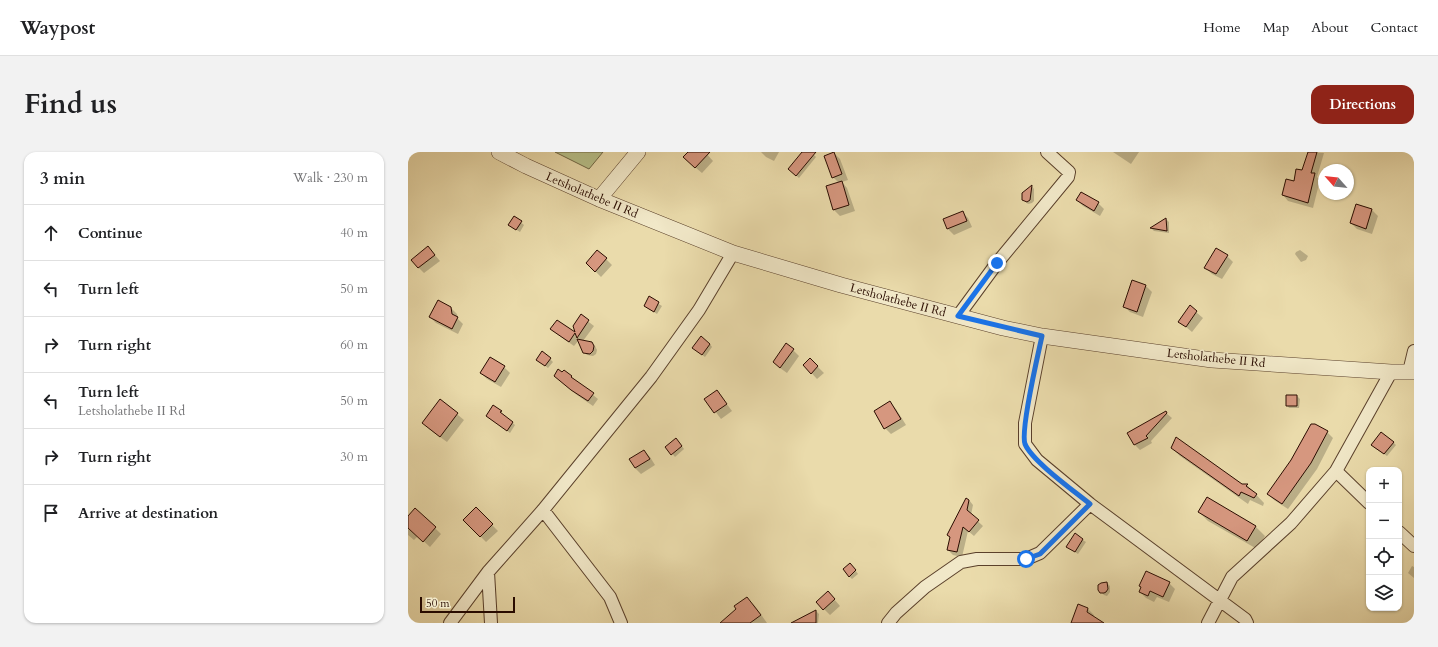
<!DOCTYPE html>
<meta charset="utf-8">
<style>
body{margin:0;font-family:Cardo,serif;background:#f2f2f2;color:#202124}
.controls{position:absolute;right:12px;bottom:12px;display:grid;overflow:hidden;border-radius:8px;box-shadow:0 1px 3px #0004}
.controls button{width:36px;height:36px;display:grid;place-items:center;padding:0;border:0;border-bottom:1px solid #e0e0e0;background:#fff;color:#202124;font:20px sans-serif}
.compass{position:absolute;left:910px;top:12px;width:36px;height:36px;border-radius:50%;background:#fff;box-shadow:0 1px 3px #0004;rotate:297deg}
.scale{position:absolute;left:12px;bottom:10px;width:95px;box-sizing:border-box;padding-left:4px;border:2px solid #2a0c00;border-top:0;font-size:11px;line-height:14px;white-space:nowrap;color:#2a0c00;-webkit-text-stroke:3px #f1e8c8;paint-order:stroke}
.stop{position:absolute;width:12px;height:12px;margin:-9px;border:3px solid #1a73e8;border-radius:50%;background:#fff}
.stop.end{background:#1a73e8;border-color:#fff;box-shadow:0 1px 4px #0008}
.list{margin:0;padding:0;list-style:none}
h2{display:flex;justify-content:space-between;align-items:center;height:52px;margin:0;padding:0 16px;font-size:17px}
h2 small{font-size:13px;font-weight:400;color:#757577}
.list li{display:grid;grid-template-columns:26px 1fr auto;gap:12px;align-items:center;box-sizing:border-box;height:56px;padding:0 16px;border-top:1px solid #e0e0e0}
.list b{display:block;font-size:15px;white-space:nowrap}
.list p{margin:0;font-size:13px;white-space:nowrap;color:#757577}
.list em{font-size:13px;font-style:normal;color:#757577}
.icon{flex:none;width:22px;height:22px;fill:none;stroke:currentColor;stroke-width:2;stroke-linecap:round;stroke-linejoin:round}
.map{position:relative;flex:none;width:1006px;height:471px;overflow:hidden;border-radius:12px}
header{display:flex;align-items:center;gap:24px;box-sizing:border-box;height:56px;padding:0 20px;background:#fff;border-bottom:1px solid #e0e0e0}
header strong{font-size:19px}
nav{display:flex;gap:22px;margin-inline-start:auto;font-size:14px}
.intro{display:flex;align-items:center;justify-content:space-between;box-sizing:border-box;height:96px;padding:0 24px}
h1{margin:0;font-size:28px}
.button{padding:10px 18px;border-radius:12px;background:#8f2418;color:#fff;font-size:14px;font-weight:700}
main{display:flex;gap:24px;padding:0 24px}
aside{flex:1;background:#fff;border-radius:12px;box-shadow:0 1px 3px #0004}
.map>svg:first-child{display:block}
.green{fill:#b7c089;stroke:#706644}
.shadow{fill:#0003}
.building{fill:#d6977f;stroke:#2a0c00}
.lines{fill:none;stroke-linecap:round;stroke-linejoin:round}
.minor-casing{stroke:#5a402b;stroke-width:14}
.tertiary-casing{stroke:#5a402b;stroke-width:16}
.minor{stroke:#f1e8c8;stroke-width:12}
.tertiary{stroke:#f1e8c8;stroke-width:15}
.route{stroke:#1a73e8;stroke-width:5}
.labels{text-anchor:middle;dominant-baseline:central;stroke-width:3;stroke-linejoin:round;paint-order:stroke}
.street-label{font-size:12px;fill:#2a0c00;stroke:#f1e8c8}
</style>
<header>
<strong>Waypost</strong>
<nav><a>Home</a><a>Map</a><a>About</a><a>Contact</a></nav>
</header>
<div class="intro"><h1>Find us</h1><a class="button">Directions</a></div>
<main>
<aside>
<h2>3 min<small>Walk · 230 m</small></h2>
<ul class="list">
<li><svg class="icon" aria-label="ahead" viewBox="0 0 24 24"><path d="M12 20V5M6 11l6-6 6 6"/></svg><div><b>Continue</b></div><em>40 m</em></li>
<li><svg class="icon" aria-label="left" viewBox="0 0 24 24"><path d="M17 20v-9H6M10 6l-5 5 5 5"/></svg><div><b>Turn left</b></div><em>50 m</em></li>
<li><svg class="icon" aria-label="right" viewBox="0 0 24 24"><path d="M7 20v-9h11M14 6l5 5-5 5"/></svg><div><b>Turn right</b></div><em>60 m</em></li>
<li><svg class="icon" aria-label="left" viewBox="0 0 24 24"><path d="M17 20v-9H6M10 6l-5 5 5 5"/></svg><div><b>Turn left</b><p>Letsholathebe II Rd</p></div><em>50 m</em></li>
<li><svg class="icon" aria-label="right" viewBox="0 0 24 24"><path d="M7 20v-9h11M14 6l5 5-5 5"/></svg><div><b>Turn right</b></div><em>30 m</em></li>
<li><svg class="icon" aria-label="arrive" viewBox="0 0 24 24"><path d="M6 21V4h12l-3 4 3 4H6"/></svg><div><b>Arrive at destination</b></div></li>
</ul>
</aside>
<div class="map">
<svg width="1006" height="471" viewBox="0 0 1006 471">
<rect width="100%" height="100%" fill="#eadbab"/>
<filter id="stains"><feTurbulence type="fractalNoise" baseFrequency=".005" numOctaves="4"/><feColorMatrix values="0 0 0 0 .2 0 0 0 0 .09 0 0 0 0 .02 0 0 0 .5 -.17"/></filter>
<radialGradient id="worn" r=".72"><stop offset=".6" stop-color="#630" stop-opacity="0"/><stop offset="1" stop-color="#630" stop-opacity=".3"/></radialGradient>
<path class="green" d="M147,0H195L181,17Z"/>
<path class="shadow" d="M281,0H297L305,9L294,21L282,11Z
M353,0H371L366,9L358,5Z
M395,0H403L408,5L391,26L381,17Z
M705,0H731L723,12Z
M901,0L916,1L909,25L912,28L905,56L880,49L875,43L895,19Z
M426,1L432,7L440,28L434,30L439,36L447,59L432,64L426,58L419,35L431,31L425,25Z
M940,25L946,29L942,36L940,35Z
M624,34L626,37V49L624,51L620,52L615,47L614,43Z
M669,48L690,51L696,57L692,64L675,54Z
M948,53L964,58L970,64L964,82L949,77L943,71Z
M554,60L560,66L564,75L546,83L540,77L537,68Z
M106,65L116,73L112,80L104,75Z
M758,67L761,70V81L746,79L743,76Z
M20,95L32,109L16,121L10,115Z
M892,98L900,104L898,108L893,110L887,102L888,100Z
M819,104L825,110L814,127L804,122L798,116Z
M198,107L204,113L193,125L185,117Z
M725,129L738,134L744,140L735,165L722,160L716,154Z
M241,146L254,154L249,162L237,154Z
M782,155L795,166L784,180L771,169Z
M43,156L49,162L50,167L55,172L50,182L28,171L22,165Z
M173,164L186,174L175,189L184,191L187,194L189,198L188,202L185,204L179,203L176,200L171,188L166,194L149,182L144,177L149,169L169,183Z
M302,192L304,195L297,205L288,198Z
M385,198L391,204L379,221L372,216Z
M142,207L145,210L140,216L132,210Z
M402,207L416,221L409,227L396,213Z
M96,215L102,221L93,235L79,227L73,221Z
M163,225L190,247L185,254L169,243L152,229Z
M309,239L324,259L313,267L298,247Z
M889,244L892,247L891,256H881L879,253Z
M32,248L56,268L39,290L21,277Z
M482,251L488,257L498,273L483,282L477,276Z
M85,254L107,273L102,281L82,266Z
M758,261L764,266L743,289L744,291L732,298L727,293L720,281Z
M919,280L925,286L909,317L880,357L866,348L860,342Z
M271,290L276,297L267,305L259,295Z
M985,290L988,293L979,304L967,296Z
M764,296L834,333H839L856,351L855,354L842,348L840,352L772,304Z
M236,299L242,305L247,313L233,322L227,316Z
M973,315L979,318H972Z
M799,346L848,375L857,384L849,397L800,369L791,360Z
M561,348L565,353L563,363L575,374L566,384L560,379L554,405L545,403L540,398Z
M68,357L90,379L78,390L56,368Z
M0,365L27,376L33,382L22,395L10,384L6,388L0,383Z
M667,383L678,390L670,402L662,397Z
M1004,414L1006,415V426L1000,421Z
M445,415L450,422L444,427L441,424Z
M699,431L702,434V440L699,444L696,443L691,438Z
M761,431L767,437L761,450L749,445L746,450L738,446L732,440Z
M338,446L347,454L359,471H314L329,458Z
M426,447L432,454L422,463L409,450Z
M680,457L686,463L685,465L694,471H664Z
M408,459L411,462L410,471H398L400,464Z"/>
<path class="building" d="M280,0H302L287,16L275,5Z
M394,0H408L388,24L380,17Z
M426,0L434,22L424,26L416,4Z
M900,0H909L903,21H907L900,51L874,43L878,27L886,29L888,17L894,18Z
M434,29L441,53L425,58L418,34Z
M624,33L622,48L619,50L614,48V41Z
M673,40L691,50L686,59L668,48Z
M948,52L964,57L958,77L942,71Z
M555,59L559,69L539,77L535,67Z
M106,64L114,69L108,78L100,73Z
M758,66L759,79L742,76Z
M20,94L27,103L10,116L3,108Z
M808,96L820,103L808,122L796,116Z
M189,98L199,106L187,120L178,111Z
M724,128L738,133L729,160L715,155Z
M241,144L251,150L246,160L236,154Z
M30,148L43,155L44,162L50,165L44,177L21,165Z
M782,153L789,159L778,175L770,170Z
M173,162L181,168L169,186L167,181L161,190L142,177L149,168L167,180L165,174Z
M293,184L302,192L294,203L284,196Z
M169,187L184,190L186,194L185,199L182,202L175,201Z
M378,191L386,197L372,216L365,210Z
M134,199L143,206L137,214L128,208Z
M82,205L97,214L87,230L72,221Z
M402,206L410,214L403,222L395,213Z
M150,217L154,220L156,218L164,224L163,225L186,241L180,249L163,238L146,224Z
M309,238L319,252L306,261L296,247Z
M878,243H889V254H878Z
M32,247L50,261L32,285L14,271Z
M482,249L493,267L476,277L466,259Z
M85,253L94,259L92,260L105,270L99,279L78,264Z
M758,259L759,261L738,284L740,286L726,293L719,281Z
M903,272H907L920,279L903,311L874,352L859,342L883,308Z
M973,280L986,290L976,302L963,293Z
M768,285L834,332H840L838,334L849,342L846,346L833,340L831,344L763,296Z
M268,286L274,294L263,303L257,295Z
M236,298L242,307L227,316L221,307Z
M799,345L848,374L839,389L790,360Z
M558,346L561,348L559,358L571,368L561,380L555,375L549,400L539,398L542,385L539,383Z
M68,355L85,372L72,385L55,368Z
M7,356L28,375L15,390L0,376V364Z
M667,381L675,387L667,400L658,395Z
M442,411L448,418L441,425L435,417Z
M738,419L762,430L755,445L742,439L740,444L731,440L733,435L731,434Z
M699,430L700,437L698,440L696,441H692L690,438V433L693,431Z
M420,439L427,447L415,458L408,450Z
M339,445L353,463L342,471H312L328,457L326,454Z
M670,452L680,456L679,460L696,471H663Z
M408,458V471H383Z"/>
<g class="lines">
<g class="minor-casing">
<path id="minor" d="M550,164L589,111L660,25L661,20L639,0
M634,184L617,271V292L629,308L682,352L837,467L839,471
M1001,220L1006,199
M928,319L961,351
M135,358L202,445L213,471
M991,380L1006,394
M80,420L83,471
M42,471L80,420L135,358L243,225L291,158L325,101
M480,471L488,461L517,435L553,410L569,407H618L632,401L682,352
M800,471L824,425L883,371L928,319L983,220"/>
</g>
<g class="tertiary-casing">
<path id="tertiary" d="M91,0L118,14L191,47L325,101L433,133L595,176L634,184L804,208L983,220H1006
M191,47L230,0"/>
</g>
<use href="#minor" class="minor"/>
<use href="#tertiary" class="tertiary"/>
</g>
<g class="lines">
<path class="route" d="M589,111L550,164L634,184C630,203 612,278 617,292C624,309 666,339 682,352L632,402L618,407"/>
</g>
<g class="labels">
<g class="street-label">
<text transform="translate(184 43) rotate(23)">Letsholathebe II Rd</text>
<text transform="translate(490 148) rotate(15)">Letsholathebe II Rd</text>
<text transform="translate(808 206) rotate(6)">Letsholathebe II Rd</text>
</g>
</g>
<rect width="100%" height="100%" filter="url(#stains)"/>
<rect width="100%" height="100%" fill="url(#worn)"/>
</svg>
<div class="controls">
<button>+</button>
<button>−</button>
<button><svg class="icon" aria-label="locate" viewBox="0 0 24 24"><circle cx="12" cy="12" r="6"/><path d="M12 2v4M12 18v4M2 12h4M18 12h4"/></svg></button>
<button><svg class="icon" aria-label="layers" viewBox="0 0 24 24"><path d="M12 4l9 5-9 5-9-5zM3 14l9 5 9-5"/></svg></button>
</div>
<svg class="compass" viewBox="-18 -18 36 36"><path d="M0-13l5 13h-10z" fill="#e53935"/><path d="M0 13l5-13h-10z" fill="#757577"/></svg>
<div class="scale">50 m</div>
<div class="stop" style="left:618px;top:407px"></div>
<div class="stop end" style="left:589px;top:111px"></div>
</div>
</main>
